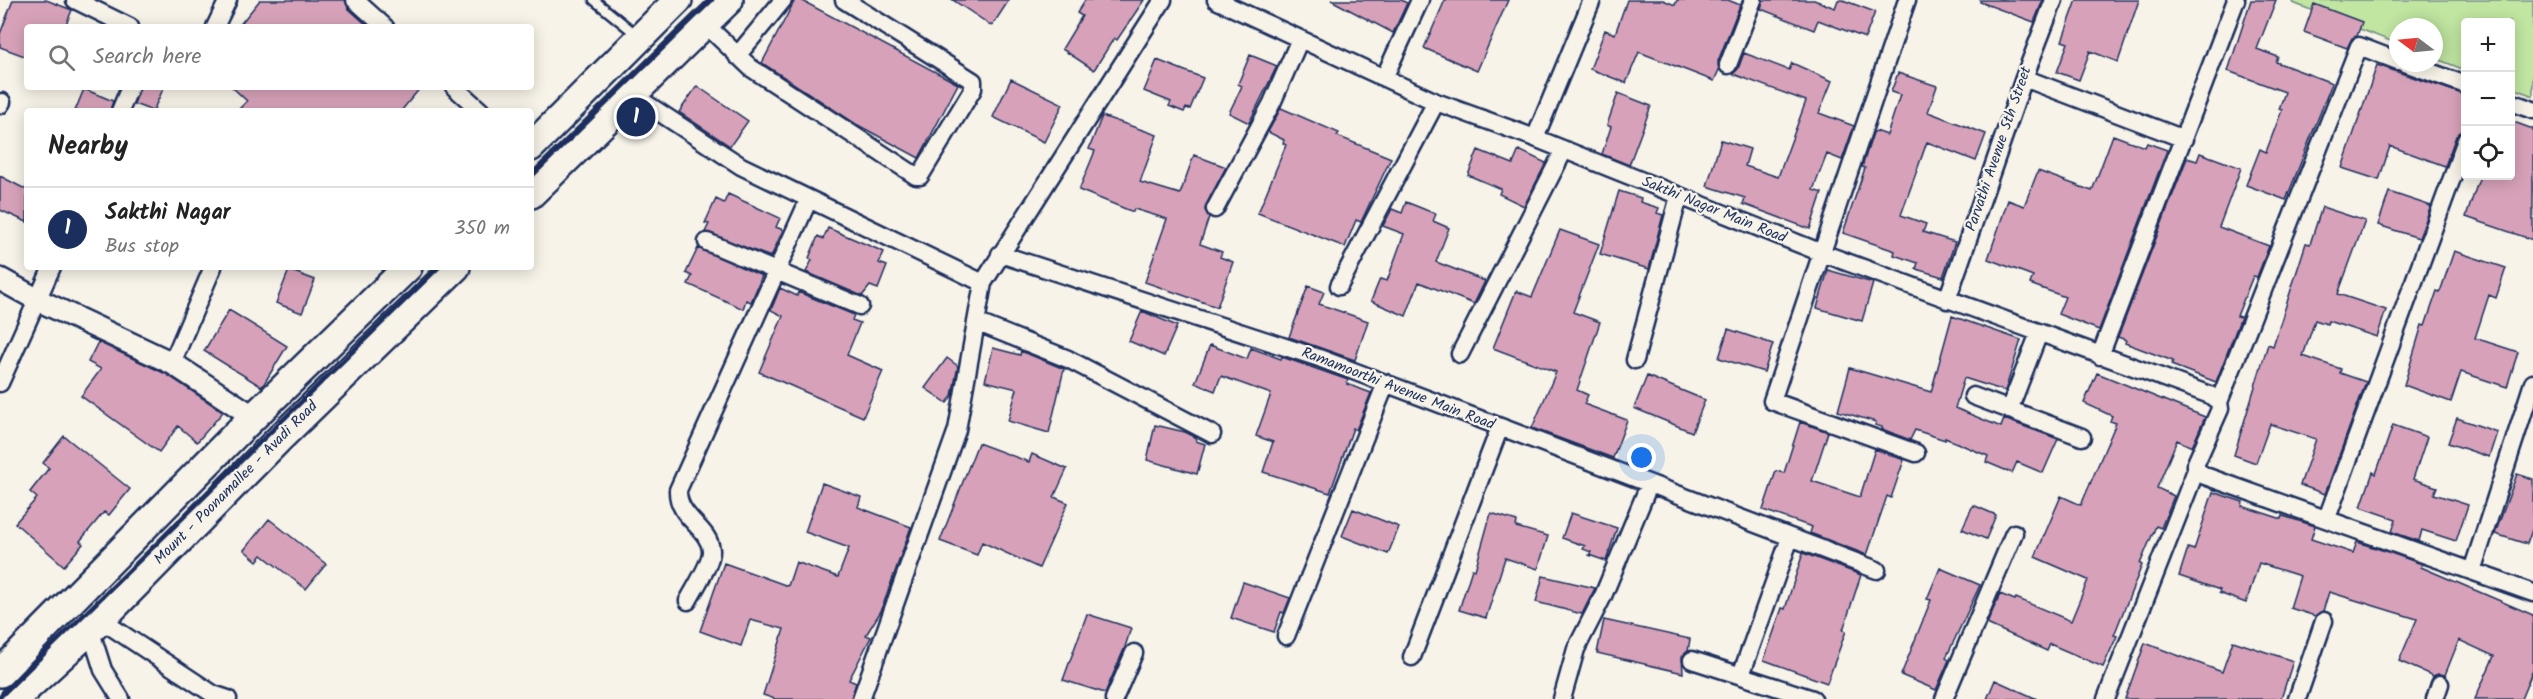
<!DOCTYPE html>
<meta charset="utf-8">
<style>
body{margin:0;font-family:Kalam,sans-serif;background:#f2f2f2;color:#222}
.controls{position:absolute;right:18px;top:18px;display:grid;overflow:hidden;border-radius:6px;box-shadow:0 3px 15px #0003}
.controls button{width:54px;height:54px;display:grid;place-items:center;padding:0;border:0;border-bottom:2px solid #e0e0e0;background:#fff;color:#222;font:30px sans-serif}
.compass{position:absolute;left:2389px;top:18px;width:54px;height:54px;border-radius:50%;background:#fff;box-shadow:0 3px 15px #0003;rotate:286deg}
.you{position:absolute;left:1642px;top:458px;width:21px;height:21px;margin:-15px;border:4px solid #fff;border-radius:50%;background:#1a73e8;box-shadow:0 0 0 9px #1a73e833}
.badge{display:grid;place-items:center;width:39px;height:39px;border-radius:50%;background:#1b2f5e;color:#fff;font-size:20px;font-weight:700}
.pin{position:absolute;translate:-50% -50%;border:3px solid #fff;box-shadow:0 2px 6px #0006}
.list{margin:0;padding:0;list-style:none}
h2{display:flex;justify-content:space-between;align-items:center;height:78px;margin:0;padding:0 24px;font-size:26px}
h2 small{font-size:20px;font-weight:400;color:#767676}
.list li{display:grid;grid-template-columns:39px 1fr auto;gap:18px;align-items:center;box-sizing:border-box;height:84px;padding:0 24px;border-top:2px solid #e0e0e0}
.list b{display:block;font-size:22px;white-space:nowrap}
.list p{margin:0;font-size:20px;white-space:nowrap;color:#767676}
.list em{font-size:20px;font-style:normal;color:#767676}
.icon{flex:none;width:33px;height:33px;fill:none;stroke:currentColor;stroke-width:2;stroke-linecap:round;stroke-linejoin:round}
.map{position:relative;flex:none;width:2533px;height:699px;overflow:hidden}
.search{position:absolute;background:#fff;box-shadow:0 3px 15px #0003;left:24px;top:24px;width:510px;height:66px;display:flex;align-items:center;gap:15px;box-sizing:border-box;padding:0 21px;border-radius:6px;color:#767676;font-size:22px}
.panel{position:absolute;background:#fff;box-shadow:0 3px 15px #0003;left:24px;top:108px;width:510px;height:162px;border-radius:6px}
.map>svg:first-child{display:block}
.green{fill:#c0e6a1;stroke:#6e8a80;stroke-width:1.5}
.building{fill:#d7a2b9;stroke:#1b2f5e;stroke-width:1.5}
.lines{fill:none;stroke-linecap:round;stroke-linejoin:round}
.service-casing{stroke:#1b2f5e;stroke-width:13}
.minor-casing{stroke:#1b2f5e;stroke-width:21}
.tertiary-casing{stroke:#1b2f5e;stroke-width:26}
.primary-casing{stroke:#1b2f5e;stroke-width:32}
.service{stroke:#f7f3e8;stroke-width:8}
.minor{stroke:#f7f3e8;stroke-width:16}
.tertiary{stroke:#f7f3e8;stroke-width:21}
.primary{stroke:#f7f3e8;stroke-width:27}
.rail{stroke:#1b2f5e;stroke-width:4.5}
.labels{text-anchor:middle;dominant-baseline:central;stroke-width:4.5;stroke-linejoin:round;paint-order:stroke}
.street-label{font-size:15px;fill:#1b2f5e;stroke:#f7f3e8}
</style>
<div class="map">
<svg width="2533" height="699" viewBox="0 0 2533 699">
<rect width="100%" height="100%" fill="#f7f3e8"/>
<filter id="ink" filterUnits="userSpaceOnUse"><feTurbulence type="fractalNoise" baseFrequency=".0167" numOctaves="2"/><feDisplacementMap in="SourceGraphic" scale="12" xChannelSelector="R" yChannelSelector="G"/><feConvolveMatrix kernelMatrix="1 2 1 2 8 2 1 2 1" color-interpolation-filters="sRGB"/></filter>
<g filter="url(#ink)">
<path class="green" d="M2294,0H2533V96L2511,87L2510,22H2466L2465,70L2434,58V27H2398V44L2293,3Z"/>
<path class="building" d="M13,0H46L72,10L65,27H27V57L0,47V34Z
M260,0H345L348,8L369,27H238Z
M795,0H801L958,84L919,158L856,124L762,63Z
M953,0H1009L992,26Z
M1085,0H1144L1117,40L1114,38L1094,70L1062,49L1082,16L1077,13Z
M1331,0H1401L1407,3L1393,33Z
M1445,0H1508L1477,71L1424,48Z
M1627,0H1663L1675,5L1677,0H1728L1740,5L1718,61L1719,70L1714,81L1639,52L1626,83L1590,69L1605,30L1615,34Z
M1763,0H1814L1835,8L1838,0H1843L1875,12L1865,38L1818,20L1814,30L1761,9Z
M1980,0H2043L2034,22L1980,2Z
M2077,0H2139L2118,62L2090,51L2079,80L2057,72L2068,43L2062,41Z
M2251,0H2276L2257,49L2278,57L2276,62L2332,83L2286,200L2246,185L2260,149L2266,152L2282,110L2279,109L2285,92L2228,71Z
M2314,4L2362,22L2357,36L2352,38L2347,48L2304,32Z
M1744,53L1789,70L1792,63L1832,81L1819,113L1854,126L1842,160L1827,154L1813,190L1822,193L1810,229L1743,204L1745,198L1707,186L1721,140L1750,149L1745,166L1778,177L1806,101L1733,74L1738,69Z
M1250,55L1277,66L1249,123L1229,113L1242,86L1238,84Z
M1157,60L1203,78L1190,109L1186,108L1184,112L1169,106L1171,102L1144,91Z
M2377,65L2466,95V130L2456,136L2445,166L2390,146L2379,180L2342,168Z
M1898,73L1937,86L1928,112L1986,134L1976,161L1927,142L1901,215L1926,224L1923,232L1955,242L1943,277L1916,269L1918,263L1894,255L1895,251L1843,233L1865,168L1862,167L1873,133L1876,131L1887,135L1900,95L1891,92Z
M1011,79L1063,104L1044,142L993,117Z
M697,86L748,121L730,146L679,112Z
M140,87H164L153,111L134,104Z
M232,87H421L401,111H237L247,101Z
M84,89L113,101L110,111H75Z
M1618,93L1651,106L1629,165L1602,154L1611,127L1607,125Z
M1281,108L1339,133L1337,136L1391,158L1361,222L1356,220L1345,247L1258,213L1286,145L1283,143L1284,140L1268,132Z
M1102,116L1157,135L1140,182L1180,194L1194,155L1226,167L1206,205L1205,210L1209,217L1200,244L1222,252L1220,257L1233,262L1217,307L1145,282L1167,219L1134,209L1133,212L1079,190L1095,151L1089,149Z
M2511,121L2533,129V240L2466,217L2480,176H2511Z
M2113,135L2145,147L2147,143L2167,150L2099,330L2058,314L2065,297L2030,284L2033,276L1988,259L2008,200L2024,206L2038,171L2092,191Z
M1478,150L1513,164L1519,150L1546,163L1524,206L1499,194L1501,189L1468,175Z
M2200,153L2241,168L2219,227L2269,246L2257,277L2253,276L2237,316L2241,317L2216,382L2171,365L2173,361L2125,343L2126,340L2118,337L2187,158L2197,161Z
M0,176L27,190V222L0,210Z
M1619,191L1641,198L1640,202L1659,208L1657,213L1663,215L1649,269L1600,254Z
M2389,192L2431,206L2419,238L2378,225Z
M728,194L780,218L776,227L783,230L771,257L705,232L709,224L705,223L716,199L724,203Z
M1406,202L1436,214L1433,221L1449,228L1436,262L1485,281L1474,304L1419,282L1406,316L1371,301L1380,279L1387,281L1404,234L1383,226L1392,209L1402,213Z
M2322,207L2365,221L2338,294L2386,310L2377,337L2328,321L2327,324L2315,320L2303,356L2341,369L2340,373L2366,382L2325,494L2300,485L2316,439L2270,424L2256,463L2234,455L2268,344L2273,346L2306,243L2310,244Z
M828,228L884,252L879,263L887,266L878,289L870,286L862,296L806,272L812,260L809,258L818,236L823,239Z
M1560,230L1599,244L1573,312L1600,322L1577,390L1588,395L1584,404L1627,420L1613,458L1532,428L1556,372L1493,348L1516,291L1532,297Z
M698,248L762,276L751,302L746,300L743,309L688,284L692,276L686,273Z
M2454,251L2506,268L2496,298L2489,295L2475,338L2518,352L2507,387L2461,372L2451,402L2404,385L2422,325L2425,326L2437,291L2440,292Z
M289,270L315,280L302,313L276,303Z
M1828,270L1873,283L1862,321L1817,308Z
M1308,286L1324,292L1319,304L1368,321L1355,360L1289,337Z
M780,288L797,296L798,292L854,315L852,320L860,323L847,355L883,371L863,417L759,372L783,316L771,310Z
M229,310L287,346L262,387L204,351Z
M1142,311L1177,326L1164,356L1129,341Z
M1952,316L2021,340L2005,391L1964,378L1955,408L2001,427L2004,419L2058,439L2043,473L2017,462L2012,473L1986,462L1988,456L1945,438V440L1915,430L1910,440L1882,429V427L1875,425L1876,422L1838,411L1850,368L1931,392Z
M1728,329L1773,344L1764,372L1719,358Z
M98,342L166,374L223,412L197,442L178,426L159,452L81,396L101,369L88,362Z
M1210,345L1247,359L1251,348L1281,359L1282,357L1348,380L1347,384L1371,393L1356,430L1353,428L1330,493L1263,472L1273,442L1256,436L1271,394L1221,376L1215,391L1195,383Z
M993,348L1020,355L1021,351L1064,369L1049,433L1008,421L1017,389L985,381Z
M947,358L958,366L952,396L947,403L925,388Z
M2097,373L2205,417L2192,447L2177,440L2157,488L2174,496L2161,528L2156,526L2140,564L2142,565L2114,635L2117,636L2103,667L2050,644L2047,651L1987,624L2000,594L2015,600L2016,598L2071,621L2088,580L2035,557L2061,496L2081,505L2116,423L2110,421L2112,416L2084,403Z
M1647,376L1705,400L1692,432L1634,408Z
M2457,418L2497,432L2489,457L2448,443Z
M1800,422L1828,432L1812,481L1860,497L1875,449L1904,460L1891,498L1887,496L1867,555L1810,533L1812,527L1763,510L1776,471L1784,473Z
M1155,425L1185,432L1197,438L1196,441L1205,444L1197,474L1147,460Z
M2393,425L2427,437L2413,479L2437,487L2434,494L2468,505L2456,541L2422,530L2419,541L2392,532L2396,519L2361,507L2373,472L2376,474Z
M64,436L130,489L109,515L104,512L80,541L83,544L64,566L15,523L37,498L30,492L49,468L43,463Z
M978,443L1029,462L1032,454L1067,469L1054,497L1068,503L1039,568L982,542L977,555L940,541Z
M2517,474L2533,479V527L2527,544L2495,534Z
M822,483L861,497L858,507L911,527L881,611L866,635L871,637L849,680L856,683L851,699H775L763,695L784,629L750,620L741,646L700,631L724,563L788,586L796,562L838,577L849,548L805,532Z
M2213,492L2243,502L2242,506L2282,519L2283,516L2315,526L2311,539L2353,553L2357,542L2385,551L2422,564L2421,567L2533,615V670L2521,699H2475L2494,656L2459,640L2445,675L2438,674L2433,676L2399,661L2417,619L2329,592L2323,611L2315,616L2290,608L2300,576L2259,563L2246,603L2219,593L2220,590L2179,576L2188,548L2194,550Z
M1973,505L1996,515L1986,539L1962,529Z
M1353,509L1399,527L1388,554L1342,536Z
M1491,513L1517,521L1516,527L1548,536L1538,569L1505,558L1486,618L1459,610L1472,569L1475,570Z
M1571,513L1617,528L1606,561L1589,555L1591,552L1583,549L1585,546L1562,538Z
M269,519L326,564L306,589L262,555L257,561L244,550Z
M1803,553L1861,575L1843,630L1846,631L1827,683L1764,660L1782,608L1785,609Z
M1940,568L1980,585L1946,658L1949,660L1936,690L1901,675L1931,600L1927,599Z
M1543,576L1595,588L1582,614L1536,602Z
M1243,582L1290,598L1284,613L1281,612L1274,632L1231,618Z
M1087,614L1131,628L1125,647L1105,693L1063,680Z
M1604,620L1690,639L1688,651L1682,657L1683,673L1597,653Z
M2233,641L2293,661L2281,699H2125L2145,643L2222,672Z
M1995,680L2037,699H1987Z"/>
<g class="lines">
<g class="service-casing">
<path id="service" d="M594,0L637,35"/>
</g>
<g class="minor-casing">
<path id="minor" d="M75,0L130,27
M355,0L385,27
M1216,0L1436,102L1535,138L1822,253L2210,395L2219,402
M1907,0L1772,401L1916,453
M705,24L751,68L916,176H920L973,89V81L844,0
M215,27L228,0
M737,56L783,0
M2405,63L2466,85
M1728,65L1753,0
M1384,78L1420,0
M2024,78L2184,139
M454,87L481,111
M633,95L741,166L983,283
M2510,102L2533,110
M0,105L2,102
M120,111L130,87
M1535,138L1592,0
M1215,209L1272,103L1300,39
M707,242L860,306
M1000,254L1319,358L1877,570
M1339,286L1436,102
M1947,300L2024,78L2054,0
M976,322L1068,359L1212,434
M1460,354L1564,150
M2100,356L2236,0
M1635,360L1679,196
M172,363L213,267
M0,383L52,267
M1973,396L2082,437
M2009,410L2039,333
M2196,470L2205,476L2533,593
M2327,518L2466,140
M2472,571L2533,383
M688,601C694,589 712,563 711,550C709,527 677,518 678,490L809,199
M101,620L213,694L228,699
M90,629L103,670L121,699
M1286,636L1386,383
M1412,657L1500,427
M1692,660L1813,699
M1741,675L1790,538
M861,699L957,430L983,283L1163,0
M1114,699L1134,653
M1562,699L1576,649L1603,596L1649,485
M1944,699L2014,533
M2106,699L2196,470V463L2220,409L2219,402L2359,46L2398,61
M2297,699L2324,621
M2435,699L2440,684"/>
</g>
<g class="tertiary-casing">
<path id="tertiary" d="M0,279L38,300L172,363L254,417"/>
</g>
<g class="primary-casing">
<path id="primary" d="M531,147L678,0
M531,194L729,0
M0,673L237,433L408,267
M15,699L101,620L280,438L456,267"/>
</g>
<use href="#service" class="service"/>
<use href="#minor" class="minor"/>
<use href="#tertiary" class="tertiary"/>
<use href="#primary" class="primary"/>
<path class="rail" d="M531,177L712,0
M0,697L439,267"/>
</g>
</g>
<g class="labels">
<g class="street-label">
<text transform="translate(1999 149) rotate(-71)">Parvathi Avenue 5th Street</text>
<text transform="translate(1714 210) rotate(22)">Sakthi Nagar Main Road</text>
<text transform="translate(1398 389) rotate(21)">Ramamoorthi Avenue Main Road</text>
<text transform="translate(236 483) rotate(-45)">Mount - Poonamallee - Avadi Road</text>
</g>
</g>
</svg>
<div class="controls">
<button>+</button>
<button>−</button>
<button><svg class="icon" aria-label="locate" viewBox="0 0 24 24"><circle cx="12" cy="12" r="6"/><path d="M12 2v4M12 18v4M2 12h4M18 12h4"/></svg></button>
</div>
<svg class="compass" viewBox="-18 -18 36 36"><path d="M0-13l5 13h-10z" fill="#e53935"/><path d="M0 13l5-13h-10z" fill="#767676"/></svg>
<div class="you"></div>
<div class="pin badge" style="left:636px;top:117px">1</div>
<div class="search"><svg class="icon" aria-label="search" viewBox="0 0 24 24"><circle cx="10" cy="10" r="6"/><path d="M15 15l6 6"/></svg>Search here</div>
<section class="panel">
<h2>Nearby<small></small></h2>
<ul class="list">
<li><span class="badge">1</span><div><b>Sakthi Nagar</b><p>Bus stop</p></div><em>350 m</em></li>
</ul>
</section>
</div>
